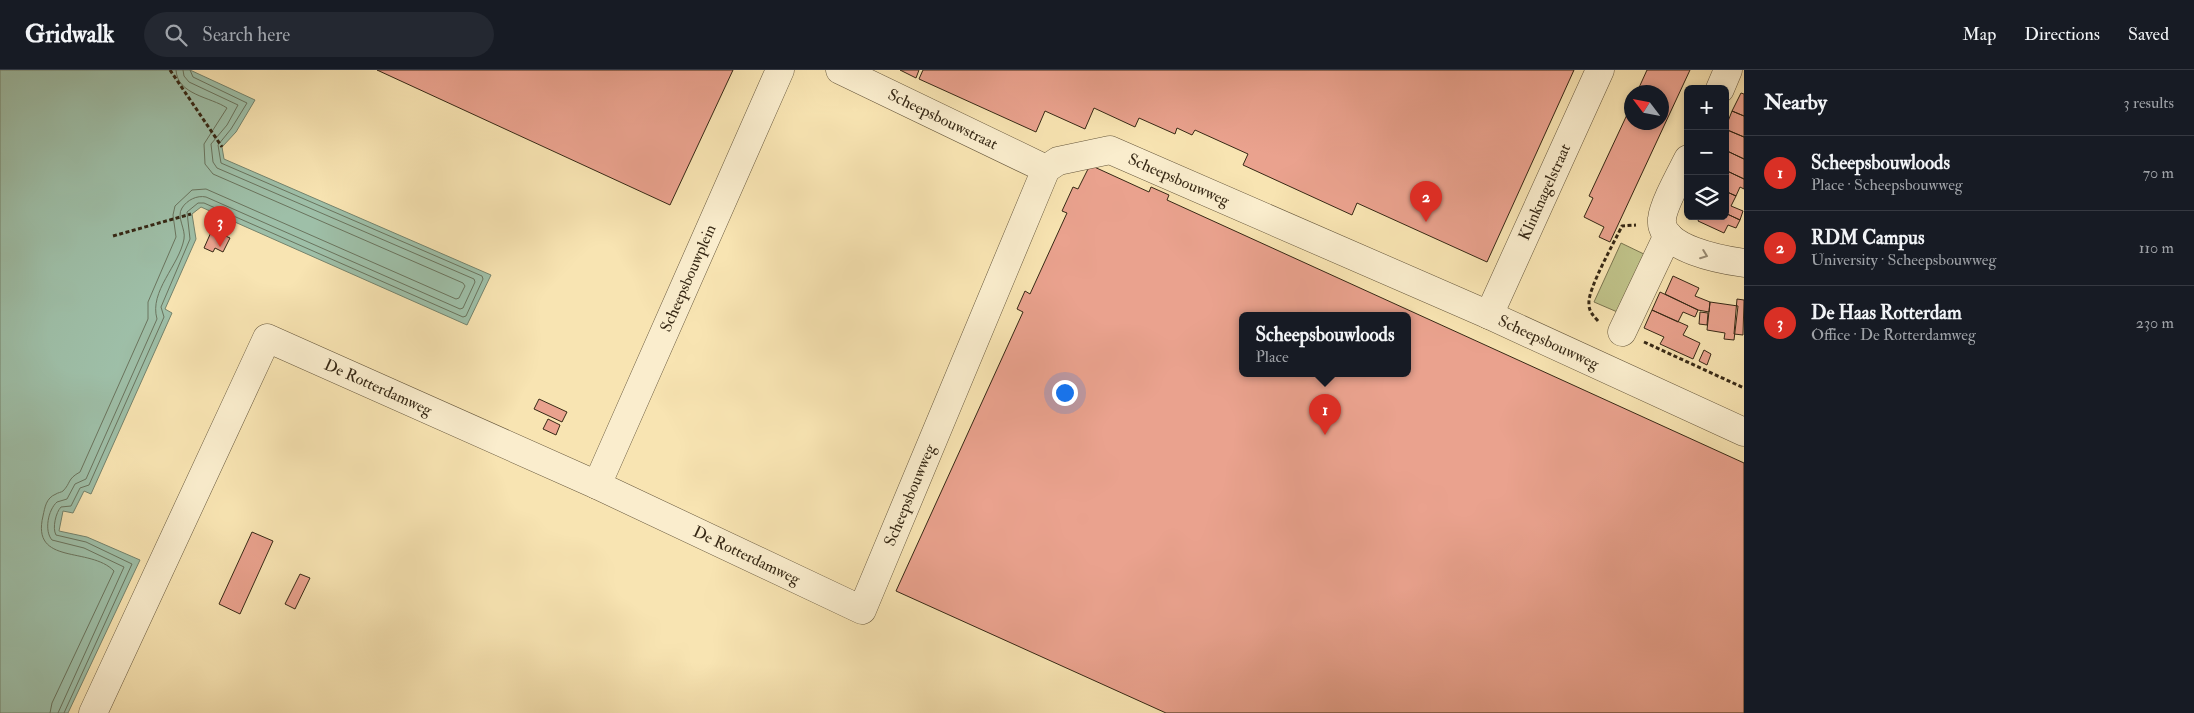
<!DOCTYPE html>
<meta charset="utf-8">
<style>
body{margin:0;font-family:"IM FELL Double Pica",serif;background:#242831;color:#f1f3f6}
.controls{position:absolute;right:15px;top:15px;display:grid;overflow:hidden;border-radius:8px;box-shadow:0 2px 8px #0003}
.controls button{width:45px;height:45px;display:grid;place-items:center;padding:0;border:0;border-bottom:1px solid #363941;background:#171b24;color:#f1f3f6;font:25px sans-serif}
.compass{position:absolute;left:1624px;top:15px;width:45px;height:45px;border-radius:50%;background:#171b24;box-shadow:0 2px 8px #0003;rotate:302deg}
.you{position:absolute;left:1064px;top:322px;width:18px;height:18px;margin:-12px;border:4px solid #fff;border-radius:50%;background:#1a73e8;box-shadow:0 0 0 8px #1a73e833}
.badge{display:grid;place-items:center;width:32px;height:32px;border-radius:50%;background:#d93025;color:#fff;font-size:16px;font-weight:700}
.pin{position:absolute;translate:-50% -41px;filter:drop-shadow(0 1px 2px #0008)}
.pin::after{content:'';position:absolute;top:26px;width:18px;height:15px;background:inherit;clip-path:polygon(0 0,100% 0,50% 100%)}
.popup{position:absolute;left:1239px;top:242px;width:172px;height:65px;box-sizing:border-box;display:grid;place-content:center;border-radius:8px;background:#171b24;filter:drop-shadow(0 1px 4px #0005);font-size:16px;white-space:nowrap;color:#9ea1a6}
.popup b{font-size:19px;color:#f1f3f6}
.popup::after{content:'';position:absolute;left:50%;top:100%;margin-left:-10px;border:10px solid transparent;border-top-color:#171b24}
.list{margin:0;padding:0;list-style:none}
h2{display:flex;justify-content:space-between;align-items:center;height:65px;margin:0;padding:0 20px;font-size:21px}
h2 small{font-size:16px;font-weight:400;color:#9ea1a6}
.list li{display:grid;grid-template-columns:32px 1fr auto;gap:15px;align-items:center;box-sizing:border-box;height:75px;padding:0 20px;border-top:1px solid #363941}
.list b{display:block;font-size:19px;white-space:nowrap}
.list p{margin:0;font-size:16px;white-space:nowrap;color:#9ea1a6}
.list em{font-size:16px;font-style:normal;color:#9ea1a6}
.icon{flex:none;width:28px;height:28px;fill:none;stroke:currentColor;stroke-width:2;stroke-linecap:round;stroke-linejoin:round}
.map{position:relative;flex:none;width:1744px;height:643px;overflow:hidden}
header{display:flex;align-items:center;gap:30px;box-sizing:border-box;height:70px;padding:0 25px;background:#171b24;border-bottom:1px solid #363941}
header strong{font-size:24px}
nav{display:flex;gap:28px;margin-inline-start:auto;font-size:18px}
.search{width:350px;height:45px;background:#242831;display:flex;align-items:center;gap:12px;box-sizing:border-box;padding:0 18px;border-radius:28px;color:#9ea1a6;font-size:19px}
main{display:flex}
aside{flex:1;background:#171b24}
.map>svg:first-child{display:block}
.green{fill:#c0c38a;stroke:#7b7650}
.water{fill:#9ebfa8;stroke:#74836d}
.lines{fill:none;stroke-linecap:round;stroke-linejoin:round}
.shore{stroke:#6a745e;stroke-width:1}
.building{fill:#eaa28e;stroke:#362815;fill-rule:evenodd}
.minor-casing{stroke:#66573c;stroke-width:29}
.path{stroke:#362815;stroke-width:3;stroke-dasharray:4 2.5;stroke-linecap:butt}
.minor{stroke:#faedcd;stroke-width:28}
.oneway{stroke:#988a71}
.labels{text-anchor:middle;dominant-baseline:central;stroke-width:4.5;stroke-linejoin:round;paint-order:stroke}
.street-label{font-size:16px;fill:#362815;stroke:#faedcd}
</style>
<header>
<strong>Gridwalk</strong>
<div class="search"><svg class="icon" aria-label="search" viewBox="0 0 24 24"><circle cx="10" cy="10" r="6"/><path d="M15 15l6 6"/></svg>Search here</div>
<nav><a>Map</a><a>Directions</a><a>Saved</a></nav>
</header>
<main>
<div class="map">
<svg width="1744" height="643" viewBox="0 0 1744 643">
<rect width="100%" height="100%" fill="#f8e4b2"/>
<filter id="stains"><feTurbulence type="fractalNoise" baseFrequency=".004" numOctaves="4"/><feColorMatrix values="0 0 0 0 .2 0 0 0 0 .09 0 0 0 0 .02 0 0 0 .5 -.17"/></filter>
<radialGradient id="worn" r=".72"><stop offset=".6" stop-color="#630" stop-opacity="0"/><stop offset="1" stop-color="#630" stop-opacity=".3"/></radialGradient>
<path class="green" d="M1621,173L1648,186L1622,244L1594,232Z"/>
<path class="water" d="M0,0H190L255,30L236,62L222,77L224,89L491,205L467,255L201,137L192,144L196,169L165,239L172,243L91,424L84,421L73,443L63,441L59,461L87,467L140,490L68,643H0Z"/>
<g class="lines">
<path class="shore" d="M50,643L52,633L114,501C90,476 31,496 43,446C45,437 46,428 56,424C57,423 62,422 63,421C71,413 67,409 80,402L148,249V232L176,167L173,145L175,136L192,120L206,119L456,229L459,228L465,216L463,213L213,104L205,94L204,74L227,38C211,27 177,25 176,0
M58,643L124,497L84,478L52,470C44,461 48,440 57,432L67,429L75,414L86,409L157,249C149,221 179,196 184,169C186,159 176,147 182,138C187,130 197,125 206,127L460,239L463,238L475,212L474,209L217,98L213,92L211,74L227,55L238,35L189,12L184,6L183,0
M64,643L132,494L86,472L56,465C52,458 56,442 61,437L71,436L80,418L89,415L164,247L161,237L190,169L187,142L198,133H204L463,247L466,246L483,209L482,206L221,93L218,75L231,59L247,33L193,7L190,0"/>
</g>
<path class="building" d="M377,0H733L670,135Z
M900,0H919L916,8Z
M923,0H1574L1487,192L1357,133L1352,145L1243,95L1248,84L1195,60L1192,65L1177,58L1175,64L1139,48L1135,57L1094,38L1085,59L1045,41L1036,62L919,9Z
M1647,0H1690L1610,172L1599,167L1604,157L1584,147L1593,128L1589,126L1632,34V52H1662V22H1637Z
M1741,23L1744,24V46L1732,41Z
M1732,41L1744,46V67L1725,59Z
M1725,59L1744,67V89L1725,80Z
M1725,80L1744,89V109L1725,100Z
M1090,95L1149,122L1151,117L1169,125L1167,130L1744,393V643H1166L896,521L1023,242L1017,239L1025,221L1030,224L1067,143L1062,141L1073,117L1078,119ZM1242,246H1408V304H1242Z
M1725,100L1744,109V119L1740,117L1736,126L1725,121Z
M1725,121L1736,126L1731,136L1743,141L1740,150L1725,143Z
M1725,143L1740,150L1736,158L1728,155L1724,163L1698,151L1700,146H1725Z
M212,160L230,168L223,182L215,178L213,182L204,178Z
M1673,206L1699,218L1695,226L1710,232L1709,242L1698,240L1665,224Z
M1660,222L1698,240L1695,247L1683,242L1678,252L1652,240Z
M1737,229L1744,230L1743,265L1734,264Z
M1710,232L1738,236L1734,270L1724,269L1725,263L1707,260Z
M1652,240L1688,256L1683,265L1700,273L1693,289L1660,274L1664,267L1644,258Z
M1700,242L1708,243L1707,255L1699,254Z
M1704,280L1711,284L1707,295L1699,291Z
M539,329L567,342L562,352L534,339Z
M548,349L560,355L556,365L543,359Z
M252,462L273,471L240,544L219,534Z
M300,504L310,508L295,539L285,534Z"/>
<g class="lines">
<g class="minor-casing">
<g id="minor">
<path id="s1" d="M840,0L1046,99"/>
<path d="M1720,19L1728,0"/>
<path d="M1688,89C1681,103 1663,135 1662,149C1659,179 1723,190 1744,193"/>
<path id="s2" d="M1489,245L1600,0"/>
<path d="M1622,262L1668,165"/>
<path id="s3" d="M597,415L780,0"/>
<path id="s4" d="M93,643L267,268L597,415L862,540L1046,99L1058,91L1110,80L1489,245L1744,362"/>
</g>
</g>
<path class="path" d="M170,0L222,77
M113,166L191,144
M1598,251C1593,245 1589,242 1589,234C1587,220 1615,171 1622,156L1636,155
M1644,272L1744,318"/>
<use href="#minor" class="minor"/>
</g>
<defs><path id="oneway-chevron" d="M-2-3.5L2.5 0L-2 3.5" fill="none" stroke-width="1.6" stroke-linecap="round" stroke-linejoin="round" transform="scale(1.25)"/></defs>
<use class="oneway" href="#oneway-chevron" transform="translate(1704 185) rotate(21)"/>
<g class="labels">
<g class="street-label">
<text stroke="none"><textPath href="#s1" startOffset="114">Scheepsbouwstraat</textPath></text>
<text stroke="none"><textPath href="#s4" startOffset="1688">Scheepsbouwweg</textPath></text>
<text stroke="none"><textPath href="#s2" startOffset="135">Klinknagelstraat</textPath></text>
<text stroke="none"><textPath href="#s3" startOffset="226">Scheepsbouwplein</textPath></text>
<text stroke="none"><textPath href="#s4" startOffset="2092">Scheepsbouwweg</textPath></text>
<text stroke="none"><textPath href="#s4" startOffset="535">De Rotterdamweg</textPath></text>
<text stroke="none"><textPath href="#s4" startOffset="1192">Scheepsbouwweg</textPath></text>
<text stroke="none"><textPath href="#s4" startOffset="940">De Rotterdamweg</textPath></text>
</g>
</g>
<rect width="100%" height="100%" filter="url(#stains)"/>
<rect width="100%" height="100%" fill="url(#worn)"/>
</svg>
<div class="controls">
<button>+</button>
<button>−</button>
<button><svg class="icon" aria-label="layers" viewBox="0 0 24 24"><path d="M12 4l9 5-9 5-9-5zM3 14l9 5 9-5"/></svg></button>
</div>
<svg class="compass" viewBox="-18 -18 36 36"><path d="M0-13l5 13h-10z" fill="#e53935"/><path d="M0 13l5-13h-10z" fill="#9ea1a6"/></svg>
<div class="you"></div>
<div class="pin badge" style="left:1325px;top:365px">1</div>
<div class="popup"><b>Scheepsbouwloods</b>Place</div>
<div class="pin badge" style="left:1426px;top:152px">2</div>
<div class="pin badge" style="left:220px;top:177px">3</div>
</div>
<aside>
<h2>Nearby<small>3 results</small></h2>
<ul class="list">
<li><span class="badge">1</span><div><b>Scheepsbouwloods</b><p>Place · Scheepsbouwweg</p></div><em>70 m</em></li>
<li><span class="badge">2</span><div><b>RDM Campus</b><p>University · Scheepsbouwweg</p></div><em>110 m</em></li>
<li><span class="badge">3</span><div><b>De Haas Rotterdam</b><p>Office · De Rotterdamweg</p></div><em>230 m</em></li>
</ul>
</aside>
</main>
